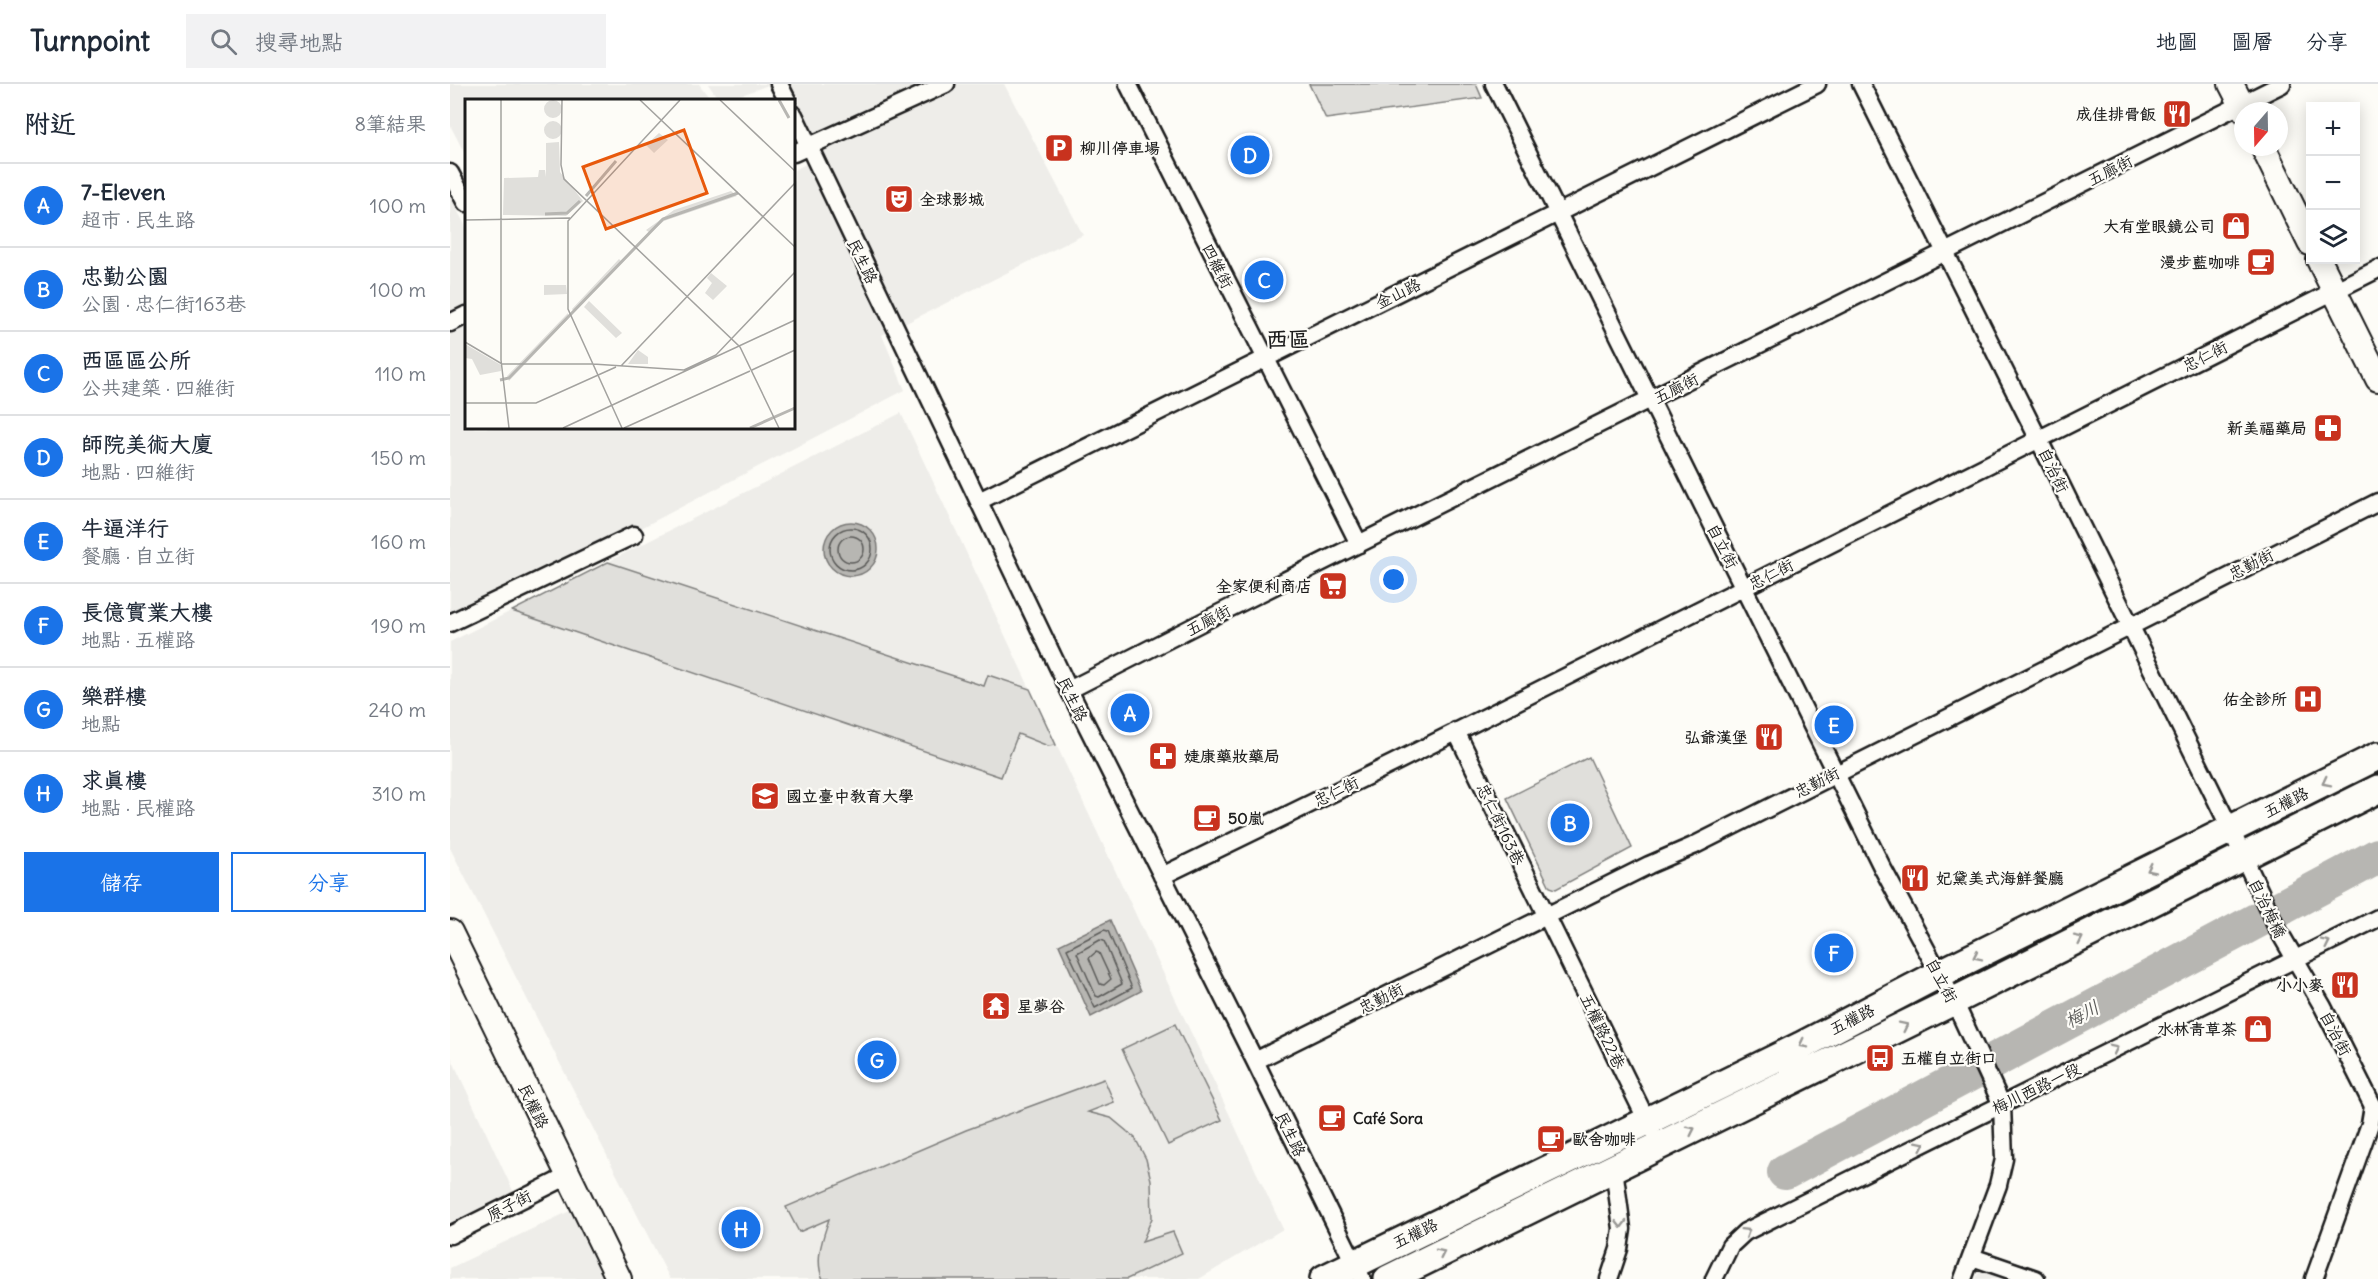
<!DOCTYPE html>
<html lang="zh-TW">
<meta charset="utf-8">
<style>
body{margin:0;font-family:Delius,"LXGW WenKai TC",sans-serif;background:#f2f2f3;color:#1f2937}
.controls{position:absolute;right:18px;top:18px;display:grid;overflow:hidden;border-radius:0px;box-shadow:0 3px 15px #0003}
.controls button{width:54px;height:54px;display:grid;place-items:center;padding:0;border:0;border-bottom:2px solid #e0e1e3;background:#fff;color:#1f2937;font:30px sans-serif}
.compass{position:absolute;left:1784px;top:18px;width:54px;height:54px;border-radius:50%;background:#fff;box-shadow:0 3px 15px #0003;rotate:200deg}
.you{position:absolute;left:944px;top:496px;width:21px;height:21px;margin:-15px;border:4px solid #fff;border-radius:50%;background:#1a73e8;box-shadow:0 0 0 9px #1a73e833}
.badge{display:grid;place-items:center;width:39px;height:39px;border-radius:50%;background:#1a73e8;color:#fff;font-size:20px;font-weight:700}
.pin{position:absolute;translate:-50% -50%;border:3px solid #fff;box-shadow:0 2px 6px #0006}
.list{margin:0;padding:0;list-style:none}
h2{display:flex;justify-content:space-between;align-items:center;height:78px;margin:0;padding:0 24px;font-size:26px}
h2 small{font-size:20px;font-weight:400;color:#747a83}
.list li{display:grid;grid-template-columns:39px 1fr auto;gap:18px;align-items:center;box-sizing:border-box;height:84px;padding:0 24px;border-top:2px solid #e0e1e3}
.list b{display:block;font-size:22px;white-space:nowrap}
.list p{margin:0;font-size:20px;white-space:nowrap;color:#747a83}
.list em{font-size:20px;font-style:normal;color:#747a83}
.actions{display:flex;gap:12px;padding:18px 24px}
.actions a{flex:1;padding:14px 0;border:2px solid #1a73e8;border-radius:0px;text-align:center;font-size:21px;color:#1a73e8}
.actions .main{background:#1a73e8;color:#fff}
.icon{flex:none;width:33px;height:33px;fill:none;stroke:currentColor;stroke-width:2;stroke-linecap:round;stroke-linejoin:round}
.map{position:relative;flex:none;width:1928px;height:1195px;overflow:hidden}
header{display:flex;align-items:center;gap:36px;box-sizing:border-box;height:84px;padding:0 30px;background:#fff;border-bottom:2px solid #e0e1e3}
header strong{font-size:28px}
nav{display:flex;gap:33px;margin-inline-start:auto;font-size:21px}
.search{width:420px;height:54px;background:#f2f2f3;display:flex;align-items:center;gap:15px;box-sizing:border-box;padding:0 21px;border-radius:0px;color:#747a83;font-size:22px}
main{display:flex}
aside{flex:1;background:#fff}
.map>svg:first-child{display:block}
.built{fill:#eeede9}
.green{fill:#e0dfdb;stroke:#7e7e7c;stroke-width:1.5}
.water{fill:#b7b6b2;stroke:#797876;stroke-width:1.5}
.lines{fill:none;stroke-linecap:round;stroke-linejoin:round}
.shore{stroke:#5a5a58;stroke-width:1.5}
.river{stroke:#b7b6b2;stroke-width:36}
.minor-casing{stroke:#1c1c1c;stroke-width:21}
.secondary-casing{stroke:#1c1c1c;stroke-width:28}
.primary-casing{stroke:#1c1c1c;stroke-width:32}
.minor{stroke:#fdfcf7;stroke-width:16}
.secondary{stroke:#fdfcf7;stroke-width:24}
.primary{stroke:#fdfcf7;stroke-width:27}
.oneway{stroke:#989794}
.labels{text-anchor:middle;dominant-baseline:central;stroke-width:4.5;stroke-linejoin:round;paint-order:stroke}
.poi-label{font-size:16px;font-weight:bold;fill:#1c1c1c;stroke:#fdfcf7;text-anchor:start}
.street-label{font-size:16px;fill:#1c1c1c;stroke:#fdfcf7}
.water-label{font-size:18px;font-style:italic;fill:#5a5a58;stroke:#fdfcf7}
.district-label{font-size:22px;font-weight:bold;fill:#1c1c1c;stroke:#fdfcf7}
.inset-river{fill:none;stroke:#b7b6b2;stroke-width:3}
.inset-road{fill:none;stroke:#a3a29f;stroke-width:1.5}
.view{fill:#e8590c;fill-opacity:0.15;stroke:#e8590c;stroke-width:3}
.inset-edge{fill:none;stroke:#1c1c1c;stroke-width:3}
</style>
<header>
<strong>Turnpoint</strong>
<div class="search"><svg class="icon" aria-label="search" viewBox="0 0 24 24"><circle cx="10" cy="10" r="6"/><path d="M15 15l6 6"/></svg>搜尋地點</div>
<nav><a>地圖</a><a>圖層</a><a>分享</a></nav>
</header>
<main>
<aside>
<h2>附近<small>8筆結果</small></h2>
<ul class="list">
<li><span class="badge">A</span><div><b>7-Eleven</b><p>超市 · 民生路</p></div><em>100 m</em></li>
<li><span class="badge">B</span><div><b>忠勤公園</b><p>公園 · 忠仁街163巷</p></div><em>100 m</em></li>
<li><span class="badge">C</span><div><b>西區區公所</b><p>公共建築 · 四維街</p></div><em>110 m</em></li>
<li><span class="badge">D</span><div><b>師院美術大廈</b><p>地點 · 四維街</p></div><em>150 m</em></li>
<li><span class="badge">E</span><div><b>牛逼洋行</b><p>餐廳 · 自立街</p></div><em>160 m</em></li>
<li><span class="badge">F</span><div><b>長億實業大樓</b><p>地點 · 五權路</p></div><em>190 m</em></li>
<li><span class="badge">G</span><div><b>樂群樓</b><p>地點</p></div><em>240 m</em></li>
<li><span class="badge">H</span><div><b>求真樓</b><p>地點 · 民權路</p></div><em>310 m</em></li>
</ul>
<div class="actions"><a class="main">儲存</a><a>分享</a></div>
</aside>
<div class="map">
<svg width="1928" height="1195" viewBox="0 0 1928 1195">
<rect width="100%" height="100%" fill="#fdfcf7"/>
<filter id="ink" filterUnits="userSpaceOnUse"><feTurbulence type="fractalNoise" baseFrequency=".0167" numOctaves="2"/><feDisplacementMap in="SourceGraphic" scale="12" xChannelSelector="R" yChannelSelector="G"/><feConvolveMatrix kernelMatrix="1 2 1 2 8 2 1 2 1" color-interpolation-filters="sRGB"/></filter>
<g filter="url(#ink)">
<path class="built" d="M0,0H249L261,16H16V72L0,41Z
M258,0H321L278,16H269Z
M336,0H554L633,151L432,251L455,306L0,544V112L16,143V344H344V86L372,72Z
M451,329L833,1145L749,1195H220L0,764V558Z
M0,971L64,1109L0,1139Z
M122,1126L158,1195H0V1184Z
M1532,1177L1582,1195H1526Z"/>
<path class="green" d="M859,0H1026L1032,14L876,35Z
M158,478L534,602L538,591L580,605L606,661L598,662L568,650L551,693L62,527Z
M1139,673L1182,764L1106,805L1100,803L1057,714Z
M725,940L772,1036L718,1061L672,965Z
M654,995L664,1018L638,1028L661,1034L685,1054L696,1075L701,1096L702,1134L692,1158L723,1148L732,1169L677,1195H373C364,1176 373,1154 379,1135L349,1148L336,1123L516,1046Z"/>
<path class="water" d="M374 465a27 27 0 1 1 54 0a27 27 0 1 1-54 0Z
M660,836L691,907L641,933L609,861Z"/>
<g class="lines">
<path class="shore" d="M380 465a21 21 0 1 1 42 0a21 21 0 1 1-42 0Z
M388 465a13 13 0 1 1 26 0a13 13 0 1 1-26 0Z
M654,846L658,847L682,904L645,924L617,865Z
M650,856L654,857L672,900L649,913L646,912L627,869Z
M646,868L649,869L661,895L654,901L650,900L639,874Z"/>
<path class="river" d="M1335,1088L1928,772"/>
<g class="minor-casing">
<path id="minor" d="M329,0L337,16
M678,0L909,460
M1044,0L1433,785L1504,917L1552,1021L1554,1075L1548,1101L1513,1195
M1411,0L1589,356L1781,746L1827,844L1873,923L1923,1022L1920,1040L1864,1195
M344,31L619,606L805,977L912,1195
M344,69L496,0
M0,89L16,119
M0,239L16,231
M529,417L1367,0
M0,539L184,451
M619,606L770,529L1832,0
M1006,647L1201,1045
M712,792L944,679L1928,185
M805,977L1199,781L1243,762L1928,418
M0,1151L118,1092
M1522,1173L1586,1195
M1159,1195L1169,1165L1172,1145L1164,1084
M1264,1195L1280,1162L1295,1148L1928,834"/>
</g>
<g class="secondary-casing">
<path id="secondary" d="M1781,0L1795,27
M1813,63L1860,159
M1869,176L1928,295
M0,848L169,1195"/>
</g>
<g class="primary-casing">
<path id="primary" d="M874,1195L1351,962L1489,890L1928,672
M938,1195L1514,912L1928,705"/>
</g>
<use href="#minor" class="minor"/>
<use href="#secondary" class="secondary"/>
<use href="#primary" class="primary"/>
</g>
<defs><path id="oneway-chevron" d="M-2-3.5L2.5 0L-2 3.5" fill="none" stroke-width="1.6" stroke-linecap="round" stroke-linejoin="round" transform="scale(1.5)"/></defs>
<g class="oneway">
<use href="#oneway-chevron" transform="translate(1876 698) rotate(153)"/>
<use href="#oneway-chevron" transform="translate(1701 785) rotate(154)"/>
<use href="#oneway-chevron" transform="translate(1629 855) rotate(-26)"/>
<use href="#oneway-chevron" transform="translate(1876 859) rotate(-26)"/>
<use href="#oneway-chevron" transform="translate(1527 872) rotate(154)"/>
<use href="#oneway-chevron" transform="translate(1454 942) rotate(-26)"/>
<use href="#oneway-chevron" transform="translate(1353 960) rotate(153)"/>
<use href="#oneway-chevron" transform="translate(1664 965) rotate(-26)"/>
<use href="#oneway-chevron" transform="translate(1241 1046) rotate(-26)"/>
<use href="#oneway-chevron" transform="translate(1471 1061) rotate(-26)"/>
<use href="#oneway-chevron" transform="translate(1171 1140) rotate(89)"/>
<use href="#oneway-chevron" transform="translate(1296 1148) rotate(-32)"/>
<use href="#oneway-chevron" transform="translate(991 1169) rotate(-26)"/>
</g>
</g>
<defs>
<g id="restaurant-square" transform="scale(1.5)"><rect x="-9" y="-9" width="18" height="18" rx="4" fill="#c8321e" stroke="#fdfcf7"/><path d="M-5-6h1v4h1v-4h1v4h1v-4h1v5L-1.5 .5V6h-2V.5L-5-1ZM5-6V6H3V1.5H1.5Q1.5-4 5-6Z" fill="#fff"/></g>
<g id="parking-square" transform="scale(1.5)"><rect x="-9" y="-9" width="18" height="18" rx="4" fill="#c8321e" stroke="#fdfcf7"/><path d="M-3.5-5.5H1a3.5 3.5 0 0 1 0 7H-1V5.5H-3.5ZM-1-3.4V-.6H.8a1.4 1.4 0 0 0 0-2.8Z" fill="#fff"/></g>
<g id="theatre-square" transform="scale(1.5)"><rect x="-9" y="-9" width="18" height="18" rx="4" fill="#c8321e" stroke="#fdfcf7"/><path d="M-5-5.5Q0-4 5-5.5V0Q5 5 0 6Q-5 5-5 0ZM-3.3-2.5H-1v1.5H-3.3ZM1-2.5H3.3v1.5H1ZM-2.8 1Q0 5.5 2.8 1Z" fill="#fff"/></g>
<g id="shop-square" transform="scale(1.5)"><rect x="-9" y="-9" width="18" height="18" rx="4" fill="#c8321e" stroke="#fdfcf7"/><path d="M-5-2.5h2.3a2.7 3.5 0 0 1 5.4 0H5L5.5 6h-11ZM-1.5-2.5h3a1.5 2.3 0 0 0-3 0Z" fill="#fff"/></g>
<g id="cafe-square" transform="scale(1.5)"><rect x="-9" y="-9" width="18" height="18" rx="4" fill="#c8321e" stroke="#fdfcf7"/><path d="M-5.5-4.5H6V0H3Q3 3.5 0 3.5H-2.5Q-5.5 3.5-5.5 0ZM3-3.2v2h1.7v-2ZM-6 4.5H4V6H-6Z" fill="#fff"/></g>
<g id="pharmacy-square" transform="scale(1.5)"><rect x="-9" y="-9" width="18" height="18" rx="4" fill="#c8321e" stroke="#fdfcf7"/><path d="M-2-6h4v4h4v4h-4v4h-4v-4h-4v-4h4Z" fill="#fff"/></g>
<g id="supermarket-square" transform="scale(1.5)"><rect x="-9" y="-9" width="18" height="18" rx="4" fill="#c8321e" stroke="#fdfcf7"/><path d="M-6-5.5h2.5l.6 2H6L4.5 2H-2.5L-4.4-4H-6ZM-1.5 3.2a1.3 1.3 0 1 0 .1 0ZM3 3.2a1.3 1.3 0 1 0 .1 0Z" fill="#fff"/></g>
<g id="hospital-square" transform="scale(1.5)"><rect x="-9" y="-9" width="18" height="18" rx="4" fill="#c8321e" stroke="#fdfcf7"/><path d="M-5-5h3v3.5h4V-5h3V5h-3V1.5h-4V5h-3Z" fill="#fff"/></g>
<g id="school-square" transform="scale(1.5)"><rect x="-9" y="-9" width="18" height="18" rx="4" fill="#c8321e" stroke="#fdfcf7"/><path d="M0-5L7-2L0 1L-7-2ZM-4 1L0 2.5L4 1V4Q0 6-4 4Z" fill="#fff"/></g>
<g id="temple-square" transform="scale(1.5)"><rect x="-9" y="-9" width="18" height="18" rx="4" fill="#c8321e" stroke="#fdfcf7"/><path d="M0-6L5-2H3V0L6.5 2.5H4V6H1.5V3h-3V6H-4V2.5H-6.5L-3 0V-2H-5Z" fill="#fff"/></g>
<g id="bus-square" transform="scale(1.5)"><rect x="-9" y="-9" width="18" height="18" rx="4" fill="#c8321e" stroke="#fdfcf7"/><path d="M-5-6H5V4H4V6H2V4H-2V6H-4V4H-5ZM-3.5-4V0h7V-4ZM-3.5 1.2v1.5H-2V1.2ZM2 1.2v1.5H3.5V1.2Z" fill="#fff"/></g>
</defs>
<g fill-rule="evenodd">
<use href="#restaurant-square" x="1727" y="30"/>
<use href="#parking-square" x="609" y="64"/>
<use href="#theatre-square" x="449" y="115"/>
<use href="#shop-square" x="1786" y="142"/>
<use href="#cafe-square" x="1811" y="178"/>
<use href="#pharmacy-square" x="1878" y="344"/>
<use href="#supermarket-square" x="883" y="502"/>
<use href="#hospital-square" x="1858" y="615"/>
<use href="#restaurant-square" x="1319" y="653"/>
<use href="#pharmacy-square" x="713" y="672"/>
<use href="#school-square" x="315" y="712"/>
<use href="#cafe-square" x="757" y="734"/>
<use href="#restaurant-square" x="1465" y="794"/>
<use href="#restaurant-square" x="1895" y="901"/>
<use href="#temple-square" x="546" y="922"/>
<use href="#shop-square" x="1808" y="945"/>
<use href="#bus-square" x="1430" y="974"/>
<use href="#cafe-square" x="882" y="1034"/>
<use href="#cafe-square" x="1101" y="1055"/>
</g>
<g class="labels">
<g class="poi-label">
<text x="1706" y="30" text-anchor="end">成佳排骨飯</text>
<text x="630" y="64">柳川停車場</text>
<text x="470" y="115">全球影城</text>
<text x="1765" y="142" text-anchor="end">大有堂眼鏡公司</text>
<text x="1790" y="178" text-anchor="end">漫步藍咖啡</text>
<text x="1857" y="344" text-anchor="end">新美福藥局</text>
<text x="862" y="502" text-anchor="end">全家便利商店</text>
<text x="1837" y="615" text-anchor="end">佑全診所</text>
<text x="1298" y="653" text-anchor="end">弘爺漢堡</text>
<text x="734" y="672">婕康藥妝藥局</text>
<text x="336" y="712">國立臺中教育大學</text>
<text x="778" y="734">50嵐</text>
<text x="1486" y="794">妃黛美式海鮮餐廳</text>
<text x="1874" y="901" text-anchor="end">小小麥</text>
<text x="567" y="922">星夢谷</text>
<text x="1787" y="945" text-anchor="end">水林青草茶</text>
<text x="1451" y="974">五權自立街口</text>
<text x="903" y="1034">Café Sora</text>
<text x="1122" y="1055">歐舍咖啡</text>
</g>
<g class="street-label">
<text transform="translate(1660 86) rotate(-27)">五廊街</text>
<text transform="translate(413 177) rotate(64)">民生路</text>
<text transform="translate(768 182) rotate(63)">四維街</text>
<text transform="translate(948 209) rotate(-26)">金山路</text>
<text transform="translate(1755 272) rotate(-27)">忠仁街</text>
<text transform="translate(1226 304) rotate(-27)">五廊街</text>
<text transform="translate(1604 386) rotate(64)">自治街</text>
<text transform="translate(1273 462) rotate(63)">自立街</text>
<text transform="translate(1801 480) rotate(-27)">忠勤街</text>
<text transform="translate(1321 490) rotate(-27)">忠仁街</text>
<text transform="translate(758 536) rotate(-28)">五廊街</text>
<text transform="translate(623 615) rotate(64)">民生路</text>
<text transform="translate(1367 698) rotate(-27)">忠勤街</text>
<text transform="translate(886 707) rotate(-26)">忠仁街</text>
<text transform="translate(1836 718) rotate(-27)">五權路</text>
<text transform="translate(1051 740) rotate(64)">忠仁街163巷</text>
<text transform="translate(1818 824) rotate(64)">自治梅橋</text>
<text transform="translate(1492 896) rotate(62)">自立街</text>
<text transform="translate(931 914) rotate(-27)">忠勤街</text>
<text transform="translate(1402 935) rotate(-27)">五權路</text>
<text transform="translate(1153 947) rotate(64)">五權路22巷</text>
<text transform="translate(1886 949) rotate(62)">自治街</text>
<text transform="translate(1586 1004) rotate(-26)">梅川西路一段</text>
<text transform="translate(84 1022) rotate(64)">民權路</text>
<text transform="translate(841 1050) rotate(64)">民生路</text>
<text transform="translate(59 1121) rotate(-27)">原子街</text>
<text transform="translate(965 1149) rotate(-26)">五權路</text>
</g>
<g class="water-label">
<text transform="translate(1632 930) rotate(-28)">梅川</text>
</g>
<g class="district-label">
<text x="838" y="255">西區</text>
</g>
</g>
<g transform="translate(15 15)">
<rect width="330" height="330" fill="#fdfcf7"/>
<path d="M79 10a9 9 0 1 1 18 0a9 9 0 1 1-18 0ZM79 31a9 9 0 1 1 18 0a9 9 0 1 1-18 0ZM194,34L203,41L189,54L181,46ZM94,43L95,73L118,102L101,117L38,116L39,79L73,78L74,71H80L81,78V44ZM266,92L272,97L199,122L185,134L181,131L209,111ZM154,160L157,163L109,213L107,210ZM246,174L262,187L248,201L240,194L247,184L242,179ZM79,186H101L102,195L79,196ZM124,202L157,234L151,239L119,208ZM103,214V220L44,282L42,277ZM0,245L36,266V272L15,276L7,260L0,259ZM173,251L183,258V265H163Z" fill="#e0dfdb"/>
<path class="inset-river" d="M314,1L324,19M121,97L151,62M80,115L102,114L115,102M35,281L44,279L198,120L273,94M285,329L330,309"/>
<path class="inset-road" d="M36,1V261L44,329M97,1L96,66L99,80L275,248L314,329M175,1L330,148M255,1L330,72M0,121L105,119M0,243L37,265H128L219,271L251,256L330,173M156,267L330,84M287,271L330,251M0,304H71L151,268M98,329L330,221M157,329L103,210V122L215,1M159,329L285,272"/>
<path class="view" d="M219,31L242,94L141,130L118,68Z"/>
<rect width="330" height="330" class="inset-edge"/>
</g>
</svg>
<div class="controls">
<button>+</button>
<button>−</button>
<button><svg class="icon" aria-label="layers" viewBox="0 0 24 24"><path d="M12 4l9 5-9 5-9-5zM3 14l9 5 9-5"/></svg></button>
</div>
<svg class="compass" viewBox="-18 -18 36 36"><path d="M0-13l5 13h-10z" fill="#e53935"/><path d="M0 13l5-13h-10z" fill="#747a83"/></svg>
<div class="you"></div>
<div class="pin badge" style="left:680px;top:629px">A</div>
<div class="pin badge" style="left:1120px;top:739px">B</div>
<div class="pin badge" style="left:814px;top:196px">C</div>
<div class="pin badge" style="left:800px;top:71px">D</div>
<div class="pin badge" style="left:1384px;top:641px">E</div>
<div class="pin badge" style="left:1384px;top:869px">F</div>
<div class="pin badge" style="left:427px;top:976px">G</div>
<div class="pin badge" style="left:291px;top:1145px">H</div>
</div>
</main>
